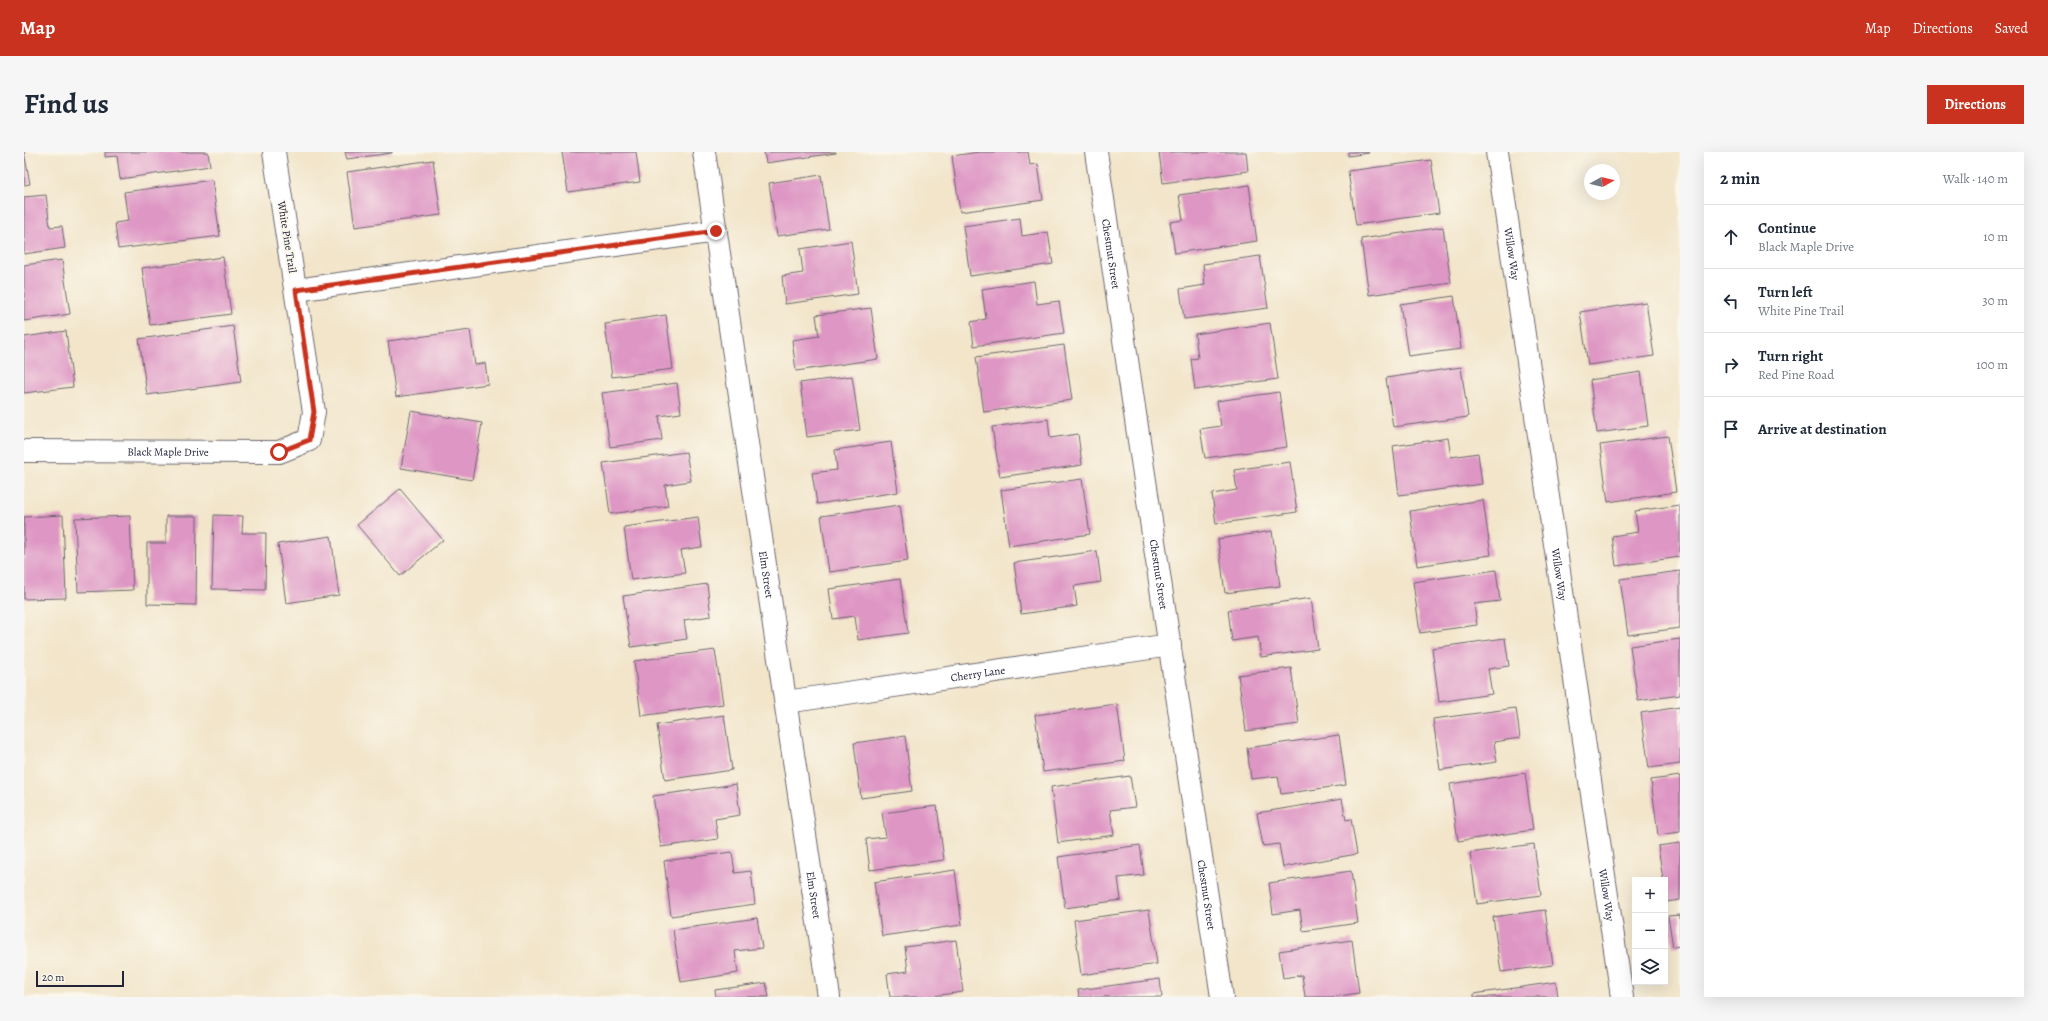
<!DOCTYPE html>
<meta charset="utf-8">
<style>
body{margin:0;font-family:Alegreya,serif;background:#f6f6f7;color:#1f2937}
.controls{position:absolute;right:12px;bottom:12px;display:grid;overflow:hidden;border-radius:0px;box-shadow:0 4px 16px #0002}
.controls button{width:36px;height:36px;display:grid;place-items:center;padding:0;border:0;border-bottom:1px solid #e0e1e3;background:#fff;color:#1f2937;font:20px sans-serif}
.compass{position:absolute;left:1560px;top:12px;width:36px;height:36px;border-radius:50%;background:#fff;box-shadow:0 4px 16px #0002;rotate:82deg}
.scale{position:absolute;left:12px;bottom:10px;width:88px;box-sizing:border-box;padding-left:4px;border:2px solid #22223b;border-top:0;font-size:11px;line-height:14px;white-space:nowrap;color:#22223b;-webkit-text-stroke:3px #fbf7ec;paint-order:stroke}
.stop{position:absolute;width:12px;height:12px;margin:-9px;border:3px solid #c8321e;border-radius:50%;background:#fff}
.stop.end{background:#c8321e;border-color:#fff;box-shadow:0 1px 4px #0008}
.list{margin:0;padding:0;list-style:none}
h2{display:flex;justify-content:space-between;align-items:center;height:52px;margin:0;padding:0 16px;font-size:17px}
h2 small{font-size:13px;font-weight:400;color:#747a83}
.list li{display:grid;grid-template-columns:26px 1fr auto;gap:12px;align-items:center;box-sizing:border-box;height:64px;padding:0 16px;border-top:1px solid #e0e1e3}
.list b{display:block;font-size:15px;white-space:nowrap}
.list p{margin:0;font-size:13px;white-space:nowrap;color:#747a83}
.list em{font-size:13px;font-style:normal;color:#747a83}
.icon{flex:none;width:22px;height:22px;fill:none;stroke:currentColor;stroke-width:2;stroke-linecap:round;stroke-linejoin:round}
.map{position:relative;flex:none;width:1656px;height:845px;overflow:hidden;border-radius:0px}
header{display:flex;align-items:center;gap:24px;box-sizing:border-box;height:56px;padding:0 20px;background:#c8321e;color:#fff}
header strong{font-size:19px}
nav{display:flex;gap:22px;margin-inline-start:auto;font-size:14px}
.intro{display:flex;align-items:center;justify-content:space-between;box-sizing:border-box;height:96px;padding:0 24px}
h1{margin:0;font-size:28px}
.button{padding:10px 18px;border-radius:0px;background:#c8321e;color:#fff;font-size:14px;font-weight:700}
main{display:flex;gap:24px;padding:0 24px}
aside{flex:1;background:#fff;border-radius:0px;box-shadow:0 4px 16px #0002}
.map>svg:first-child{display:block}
.building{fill:#de96c4}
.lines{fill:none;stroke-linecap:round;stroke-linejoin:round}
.street-casing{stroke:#6b666d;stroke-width:24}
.street{stroke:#fff;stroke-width:22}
.route{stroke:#c8321e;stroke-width:5}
.labels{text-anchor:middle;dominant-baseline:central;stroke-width:4;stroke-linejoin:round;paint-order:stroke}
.street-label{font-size:11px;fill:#22223b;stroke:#fbf7ec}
</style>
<header>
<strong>Map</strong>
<nav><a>Map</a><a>Directions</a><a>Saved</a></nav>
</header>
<div class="intro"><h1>Find us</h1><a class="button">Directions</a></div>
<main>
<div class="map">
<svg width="1656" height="845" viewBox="0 0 1656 845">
<rect width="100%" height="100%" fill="#fbf7ec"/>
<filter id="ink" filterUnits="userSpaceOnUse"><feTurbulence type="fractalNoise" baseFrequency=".025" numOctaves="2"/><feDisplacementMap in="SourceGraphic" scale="8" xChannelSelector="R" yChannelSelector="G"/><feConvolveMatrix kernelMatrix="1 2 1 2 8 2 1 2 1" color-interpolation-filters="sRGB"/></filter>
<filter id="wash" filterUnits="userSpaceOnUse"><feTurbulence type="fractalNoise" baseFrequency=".012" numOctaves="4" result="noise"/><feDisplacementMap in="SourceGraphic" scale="16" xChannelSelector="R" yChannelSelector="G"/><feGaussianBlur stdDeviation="0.9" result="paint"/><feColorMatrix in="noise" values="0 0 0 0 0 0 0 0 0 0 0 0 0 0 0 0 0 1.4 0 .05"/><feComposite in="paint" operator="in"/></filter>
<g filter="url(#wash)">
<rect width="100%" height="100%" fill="#f2e5ca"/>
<g id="blocks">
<path class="building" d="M0,0L6,32L0,33Z
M81,0H184L186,14L96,27L93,4L81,5Z
M321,0H368V1L323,7Z
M538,0H612L616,30L544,40Z
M740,0H812V1L742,11Z
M955,0H1004L1006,13L1014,12L1019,48L936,60L928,4Z
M1135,0H1222L1224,19L1139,31Z
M1324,0H1344L1345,1L1324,4Z
M409,8L417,63L331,75L323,20Z
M1407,8L1415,61L1332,73L1324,19Z
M797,23L805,77L753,84L745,31Z
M188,28L196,84L94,97L91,71L104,69L100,40Z
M1225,33L1233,89L1151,101L1146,70L1159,68L1155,43Z
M22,43L26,75L38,74L41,96L0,102V45Z
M996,66L998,84L1024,80L1029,112L946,124L939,74Z
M1419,75L1427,131L1345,143L1337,87Z
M827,89L834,142L761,152L758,124L779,121L776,97Z
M1236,104L1244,156L1160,167L1156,137L1181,133L1179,112Z
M199,105L207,162L126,173L118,116Z
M38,108L46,162L0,169V113Z
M1010,129L1013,152L1035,149L1040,181L950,194L947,170L962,167L958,137Z
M1430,144L1437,197L1384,204L1376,152Z
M1622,150L1630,204L1564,213L1556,160Z
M847,156L854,207L772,219L768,188L795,184L792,163Z
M642,163L649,217L588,225L581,172Z
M1246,171L1254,227L1171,238L1167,207L1174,206L1171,182Z
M209,174L217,230L123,243L115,187Z
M446,178L451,213L461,211L464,232L372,245L364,189Z
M42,179L49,235L0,241V185Z
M1040,193L1048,248L960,260L952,205Z
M1437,215L1444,265L1369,275L1362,226Z
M1617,220L1624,274L1573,281L1566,228Z
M828,224L836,278L783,285L776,231Z
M653,231L657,261L635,264L638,288L586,295L578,241Z
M1255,240L1263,295L1181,306L1176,277L1197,274L1193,249Z
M387,259L458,271L448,328L377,316Z
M1024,267L1026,286L1054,282L1058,313L976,325L968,275Z
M1644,284L1652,340L1584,350L1576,293Z
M1424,286L1427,305L1454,301L1458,332L1375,343L1369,294Z
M867,290L874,340L793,352L788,321L813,318L811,298Z
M662,300L667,329L641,333L644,354L586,362L579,311Z
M1266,310L1273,360L1192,372L1188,342L1213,338L1210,318Z
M1058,327L1066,382L985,394L977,338Z
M376,337L419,388L376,424L333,373Z
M1459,348L1467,403L1393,414L1386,359Z
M876,353L884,409L805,420L797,364Z
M1656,353V405L1592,414L1588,384L1614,380L1611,359Z
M39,363L42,446L0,447V365Z
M190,363L219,364L218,381H242L241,438L188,437Z
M106,364L109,438L54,440L51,366Z
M142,364H173L172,453L123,452V391H142Z
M674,365L678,395L657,398L661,421L607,428L600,375Z
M1248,379L1256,434L1201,441L1194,387Z
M307,384L315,443L262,451L254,392Z
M1073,399L1077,430L1050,434L1053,454L997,462L990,411Z
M1472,418L1476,449L1450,452L1453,473L1396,481L1389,430Z
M1656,419V476L1604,483L1596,427Z
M876,427L884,481L834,488L831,464L809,467L805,437Z
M683,432L687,464L660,468L663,487L607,495L599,444Z
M1287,446L1294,497L1237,505L1234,485L1208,489L1204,458Z
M1481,486L1485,514L1464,517L1468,542L1415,550L1408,496Z
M1656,487V543L1614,549L1606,494Z
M691,498L699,552L617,564L610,509Z
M1267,516L1275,572L1222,579L1214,523Z
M1093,552L1101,609L1019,620L1011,563Z
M1656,555V612L1625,616L1617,561Z
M1492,556L1496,586L1470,590L1473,610L1416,618L1409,567Z
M700,563L708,618L641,628L633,573Z
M1315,583L1322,633L1257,642L1254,624L1227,627L1223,596Z
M881,584L888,639L837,646L830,591Z
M1501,621L1509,678L1434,689L1426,632Z
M1106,624L1111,655L1086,658L1090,683L1034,691L1027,635Z
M1656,624V680L1634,683L1627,628Z
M712,632L716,663L691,667L694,687L637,695L629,644Z
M1318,647L1322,668L1327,667L1333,702L1259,715L1255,692L1239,694L1233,661Z
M913,654L920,708L846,718L842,687L862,685L858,661Z
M1656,691V748L1642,750L1641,728H1639L1634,694Z
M1510,692L1517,743L1453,752L1446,701Z
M1116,693L1120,723L1094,726L1097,748L1041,756L1034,705Z
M708,700L711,721L727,719L731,752L647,764L640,709Z
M931,718L938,773L858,784L850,730Z
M1327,719L1334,771L1279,779L1276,758L1249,762L1245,731Z
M1125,758L1133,812L1057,823L1050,768Z
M1521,758L1529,813L1477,820L1469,765Z
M1656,763V794L1649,795L1644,764Z
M733,766L738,796L711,799L714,821L657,830L649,778Z
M932,788L939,840L901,845H866L863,822L884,819L881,795Z
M1328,788L1335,841L1307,845H1281L1278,823L1259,826L1255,799Z
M1136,827L1138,845H1055L1054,838Z
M1532,830L1534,845H1450V842Z
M742,831L745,845H692L691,838Z"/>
</g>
</g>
<g filter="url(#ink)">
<use href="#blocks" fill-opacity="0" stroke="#6b666d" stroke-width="1"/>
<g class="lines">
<g class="street-casing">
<g id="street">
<path id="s1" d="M680,0L805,845"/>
<path id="s2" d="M1072,0L1198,845"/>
<path id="s3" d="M1473,0L1598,845"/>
<path d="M272,138L692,79"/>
<path id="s4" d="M0,299L255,300L285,288L290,260L250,0"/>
<path id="s5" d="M762,550L1146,493"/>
</g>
</g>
<use href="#street" class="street"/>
</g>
</g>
<g class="lines" filter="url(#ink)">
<path class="route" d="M255,300L285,288L290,260L272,138L692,79"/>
</g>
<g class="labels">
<g class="street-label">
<text transform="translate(263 85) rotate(81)">White Pine Trail</text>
<text stroke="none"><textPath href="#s2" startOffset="103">Chestnut Street</textPath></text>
<text stroke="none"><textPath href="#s3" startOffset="103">Willow Way</textPath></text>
<text stroke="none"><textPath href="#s4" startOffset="144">Black Maple Drive</textPath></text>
<text stroke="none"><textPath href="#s1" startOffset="427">Elm Street</textPath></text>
<text stroke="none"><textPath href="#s2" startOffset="427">Chestnut Street</textPath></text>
<text stroke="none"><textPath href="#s3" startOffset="427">Willow Way</textPath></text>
<text stroke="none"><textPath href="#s5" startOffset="194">Cherry Lane</textPath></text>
<text stroke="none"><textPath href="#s1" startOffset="751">Elm Street</textPath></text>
<text stroke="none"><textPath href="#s2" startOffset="751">Chestnut Street</textPath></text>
<text stroke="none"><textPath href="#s3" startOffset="751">Willow Way</textPath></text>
</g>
</g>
</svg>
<div class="controls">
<button>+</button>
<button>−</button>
<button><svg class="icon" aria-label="layers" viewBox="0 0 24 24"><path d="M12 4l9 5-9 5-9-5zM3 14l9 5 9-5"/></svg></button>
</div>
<svg class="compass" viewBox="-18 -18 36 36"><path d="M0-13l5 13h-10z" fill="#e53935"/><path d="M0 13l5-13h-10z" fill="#747a83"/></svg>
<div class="scale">20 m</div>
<div class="stop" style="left:255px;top:300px"></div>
<div class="stop end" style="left:692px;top:79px"></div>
</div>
<aside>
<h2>2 min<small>Walk · 140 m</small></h2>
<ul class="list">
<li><svg class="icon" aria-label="ahead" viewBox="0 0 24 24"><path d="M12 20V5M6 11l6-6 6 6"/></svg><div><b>Continue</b><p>Black Maple Drive</p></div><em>10 m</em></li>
<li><svg class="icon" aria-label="left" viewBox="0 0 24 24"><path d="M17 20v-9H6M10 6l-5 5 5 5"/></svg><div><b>Turn left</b><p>White Pine Trail</p></div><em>30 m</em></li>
<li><svg class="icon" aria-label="right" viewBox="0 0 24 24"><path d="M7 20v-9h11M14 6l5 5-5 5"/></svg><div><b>Turn right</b><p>Red Pine Road</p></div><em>100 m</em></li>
<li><svg class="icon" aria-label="arrive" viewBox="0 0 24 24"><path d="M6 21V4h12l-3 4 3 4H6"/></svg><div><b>Arrive at destination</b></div></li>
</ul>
</aside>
</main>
